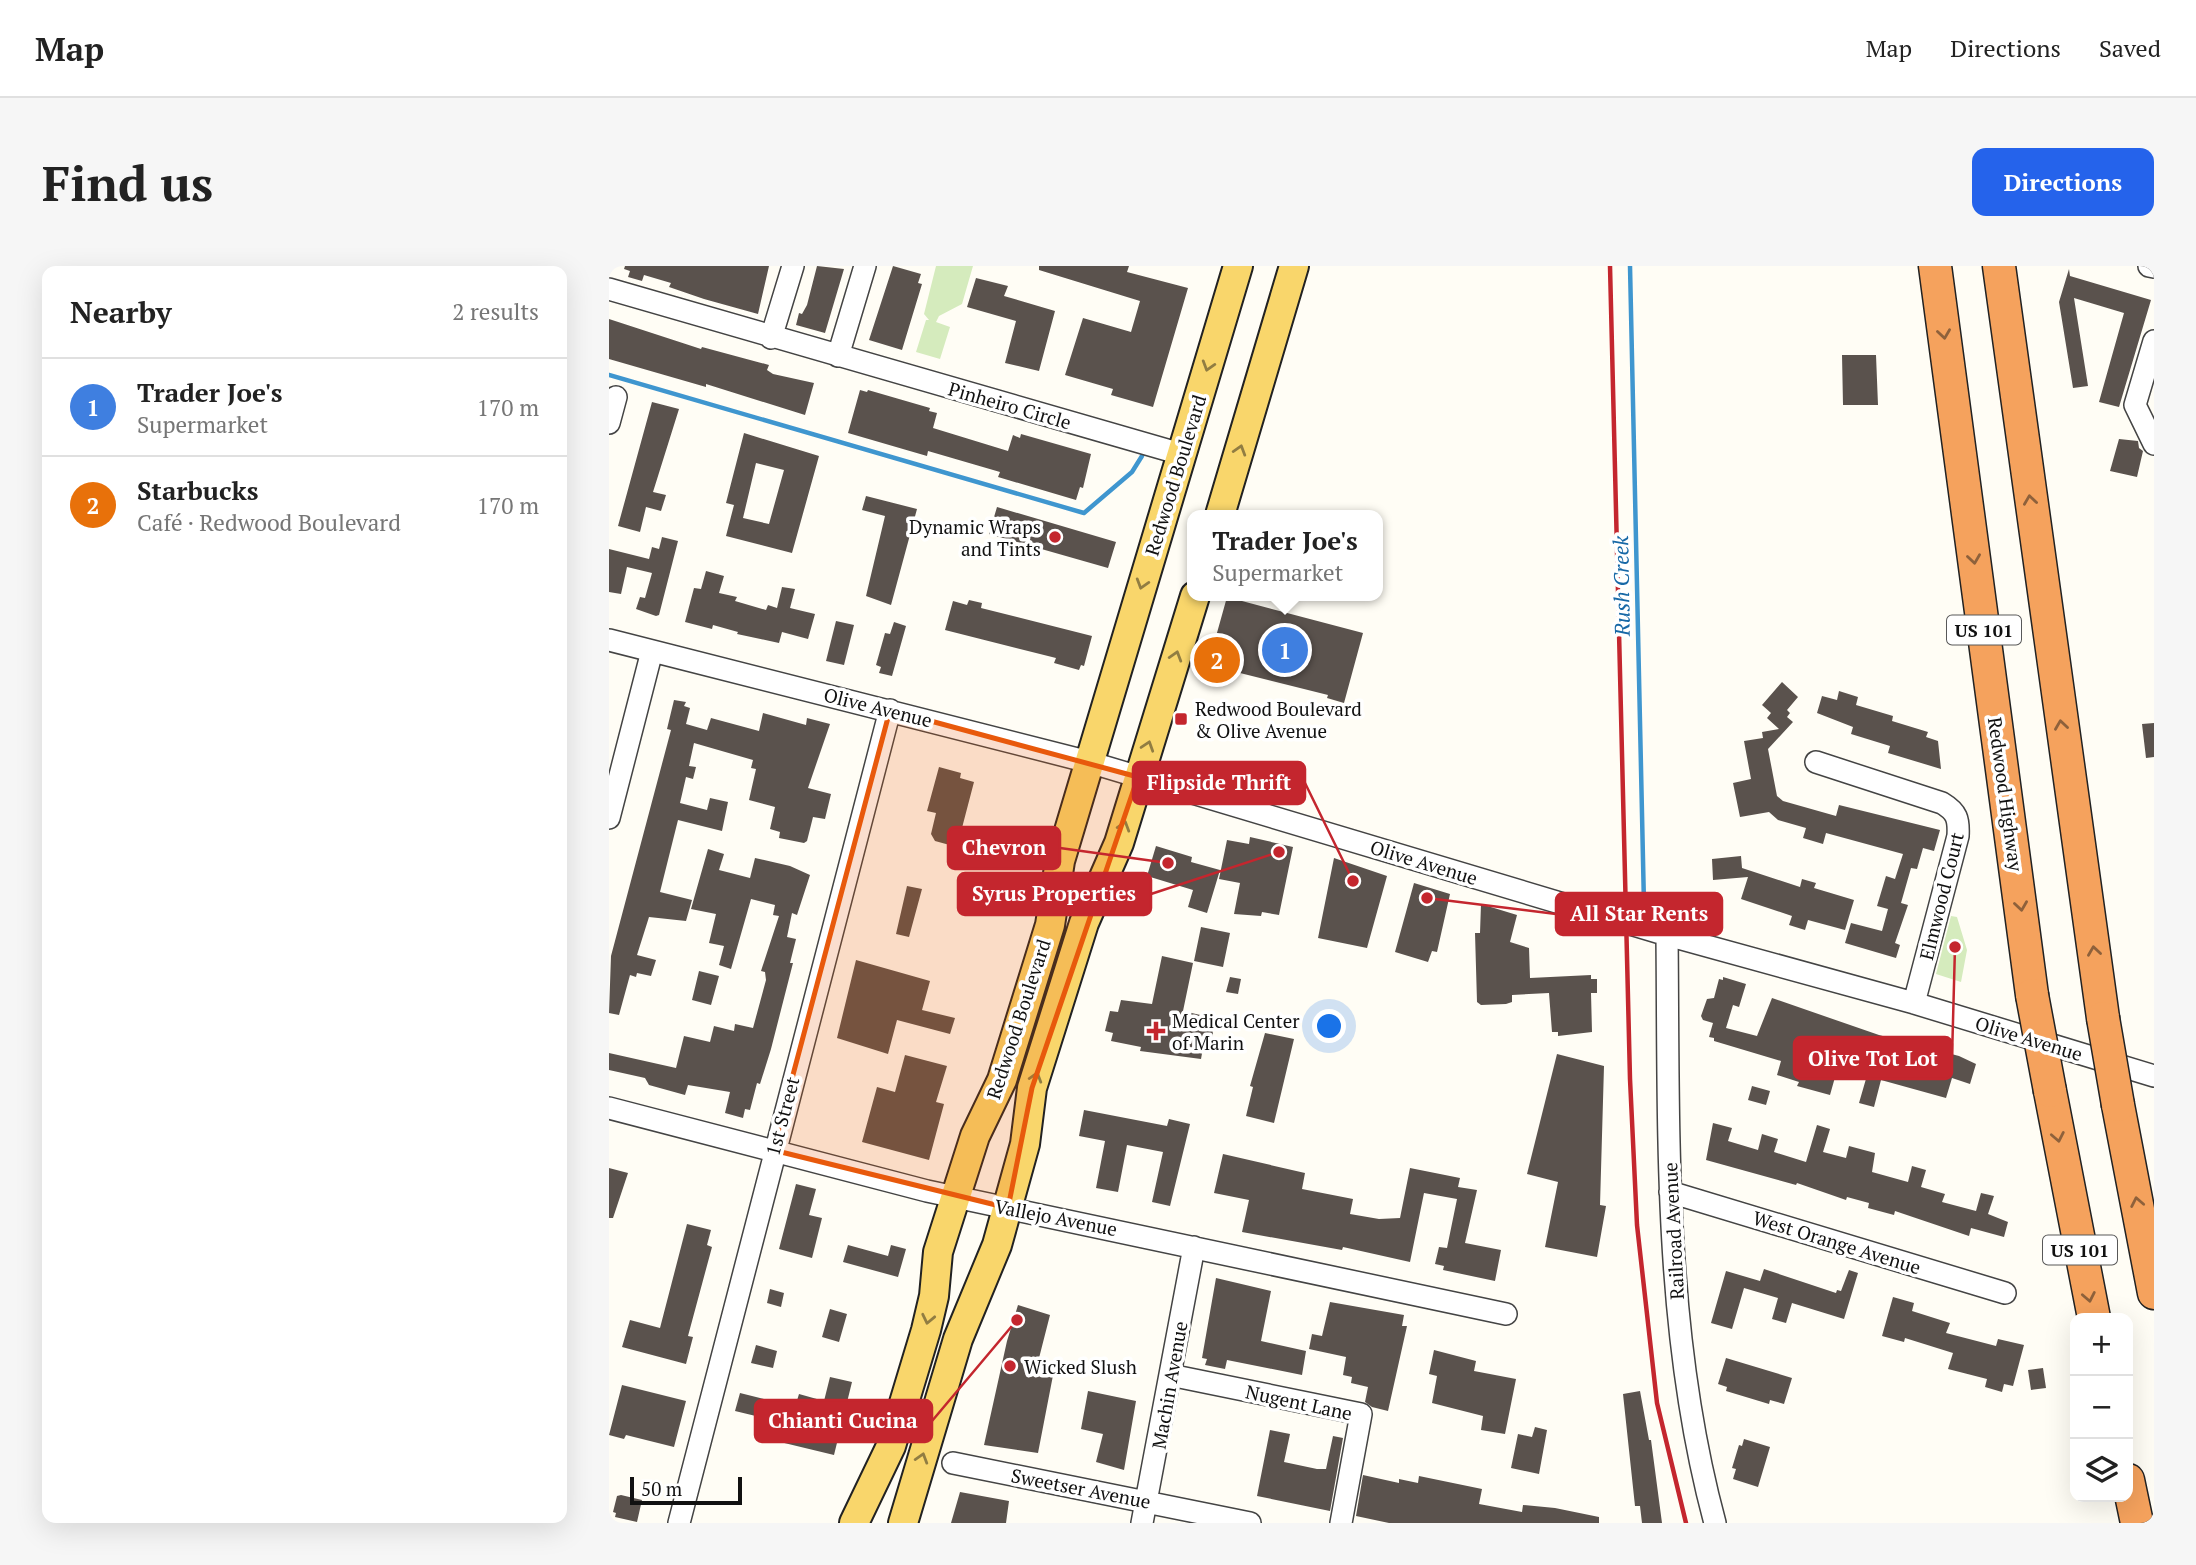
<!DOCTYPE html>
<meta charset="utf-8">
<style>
body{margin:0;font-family:"PT Serif",serif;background:#f6f6f6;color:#222}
.controls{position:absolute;right:21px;bottom:21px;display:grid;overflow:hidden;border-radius:14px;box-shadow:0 7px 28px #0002}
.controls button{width:63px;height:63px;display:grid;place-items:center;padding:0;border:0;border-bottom:2px solid #e0e0e0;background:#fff;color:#222;font:35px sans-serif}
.scale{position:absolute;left:21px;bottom:18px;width:112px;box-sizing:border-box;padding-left:7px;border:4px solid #111;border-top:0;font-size:19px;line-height:24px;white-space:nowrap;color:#111;-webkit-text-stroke:5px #fff;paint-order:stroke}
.you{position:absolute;left:721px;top:761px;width:24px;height:24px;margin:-18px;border:5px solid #fff;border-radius:50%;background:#1a73e8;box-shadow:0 0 0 10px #1a73e833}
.badge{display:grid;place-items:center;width:46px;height:46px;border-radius:50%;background:#2563eb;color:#fff;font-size:23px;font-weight:700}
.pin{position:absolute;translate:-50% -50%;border:4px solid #fff;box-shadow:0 2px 7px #0006}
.popup{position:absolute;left:578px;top:244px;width:196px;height:91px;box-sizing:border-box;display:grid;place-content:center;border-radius:14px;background:#fff;filter:drop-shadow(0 2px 5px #0005);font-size:23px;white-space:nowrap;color:#767676}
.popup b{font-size:26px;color:#222}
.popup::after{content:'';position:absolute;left:50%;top:100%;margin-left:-14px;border:14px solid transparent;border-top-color:#fff}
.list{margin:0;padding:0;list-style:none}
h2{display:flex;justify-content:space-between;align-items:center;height:91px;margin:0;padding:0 28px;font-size:30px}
h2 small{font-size:23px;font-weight:400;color:#767676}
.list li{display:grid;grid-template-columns:46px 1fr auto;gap:21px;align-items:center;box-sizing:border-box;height:98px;padding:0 28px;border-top:2px solid #e0e0e0}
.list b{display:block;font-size:26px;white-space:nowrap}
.list p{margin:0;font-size:23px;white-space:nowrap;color:#767676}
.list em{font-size:23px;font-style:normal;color:#767676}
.icon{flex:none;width:38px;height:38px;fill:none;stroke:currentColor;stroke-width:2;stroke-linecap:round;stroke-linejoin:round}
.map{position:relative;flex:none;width:1545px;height:1257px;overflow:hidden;border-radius:14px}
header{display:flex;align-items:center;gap:42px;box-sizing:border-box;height:98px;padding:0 35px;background:#fff;border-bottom:2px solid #e0e0e0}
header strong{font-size:33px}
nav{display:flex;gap:38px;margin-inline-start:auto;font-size:24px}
.intro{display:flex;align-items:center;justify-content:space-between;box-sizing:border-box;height:168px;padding:0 42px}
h1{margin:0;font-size:49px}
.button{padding:18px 32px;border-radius:14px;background:#2563eb;color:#fff;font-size:24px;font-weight:700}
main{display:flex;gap:42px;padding:0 42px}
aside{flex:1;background:#fff;border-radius:14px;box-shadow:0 7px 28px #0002}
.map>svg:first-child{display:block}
.green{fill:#d5ebbd}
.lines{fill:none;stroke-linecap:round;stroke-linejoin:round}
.stream{stroke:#3f96cf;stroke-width:4.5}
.building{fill:#5a524d;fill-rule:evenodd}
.minor-casing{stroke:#444;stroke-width:24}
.major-casing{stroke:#222;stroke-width:32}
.highway-casing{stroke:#222;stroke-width:35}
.minor{stroke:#fff;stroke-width:21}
.major{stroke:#f9d66b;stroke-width:28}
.highway{stroke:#f5a25d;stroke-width:32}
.rail{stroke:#c4262e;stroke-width:4.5}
.highway-bridge-casing{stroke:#222;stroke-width:35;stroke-linecap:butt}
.highway-bridge{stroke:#f5a25d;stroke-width:32}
.oneway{stroke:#8e613b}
.oneway2{stroke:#917d42}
.marked{fill:#e8590c;fill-opacity:0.2;stroke:#e8590c;stroke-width:5;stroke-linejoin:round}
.poi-dot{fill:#c4262e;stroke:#fff;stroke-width:2.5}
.labels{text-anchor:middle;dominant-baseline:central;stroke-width:7;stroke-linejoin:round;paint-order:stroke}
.shield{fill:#fff;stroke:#585858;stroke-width:2}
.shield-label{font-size:18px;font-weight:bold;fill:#111}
.street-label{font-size:19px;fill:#111;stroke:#fff}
.poi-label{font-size:19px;fill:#111;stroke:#fff;text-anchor:start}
.water-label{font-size:21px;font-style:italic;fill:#1768a6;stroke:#fff}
.leader{fill:none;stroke:#c4262e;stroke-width:2.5}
.callout-dot{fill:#c4262e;stroke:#fff;stroke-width:2.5}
.callout{fill:#c4262e;stroke:#c4262e;stroke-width:2.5}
.callout-label{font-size:21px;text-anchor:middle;font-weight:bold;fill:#fff}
</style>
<header>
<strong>Map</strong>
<nav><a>Map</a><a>Directions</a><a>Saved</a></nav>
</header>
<div class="intro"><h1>Find us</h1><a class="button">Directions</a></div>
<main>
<aside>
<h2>Nearby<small>2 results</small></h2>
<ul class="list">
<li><span class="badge" style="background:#3f7fe0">1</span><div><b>Trader Joe's</b><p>Supermarket</p></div><em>170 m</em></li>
<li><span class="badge" style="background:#e8710a">2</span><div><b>Starbucks</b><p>Café · Redwood Boulevard</p></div><em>170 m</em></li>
</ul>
</aside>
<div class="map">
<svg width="1545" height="1257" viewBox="0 0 1545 1257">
<rect width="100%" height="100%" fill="#fffdf5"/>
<path class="green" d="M327,0H364L353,38L330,50L327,56L341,61L331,93L307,86L317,54H320L315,48Z
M1342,650L1348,651L1358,684L1352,716L1327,708Z"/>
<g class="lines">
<path class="stream" d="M1021,0L1035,639
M0,109L475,247L523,206L533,190"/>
</g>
<path class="building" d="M16,0H160L149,48L95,33L60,21L62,17L35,9L33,15L19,11L21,5L15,3Z
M208,0L235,3L216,67L187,59L190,47L193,48L198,39Z
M284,0L312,8L309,17L313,18L293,84L260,74Z
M430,0H520L518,6L579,22L544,141L502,129L504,123L456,109L474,52L522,66L531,35L430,4Z
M1460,3L1461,10L1542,34L1510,141L1490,136L1515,47L1465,32L1479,120L1464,122L1450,36Z
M367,12L399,20L395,30L446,45L430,105L396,97L407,55L358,41Z
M0,53L92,83L93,81L160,99L158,104L164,108L205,117L196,149L97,118V121L0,93Z
M1233,89H1267L1269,139H1234Z
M251,124L258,126L259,124L321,142L320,145L328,147L324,162L399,185L404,169L411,172L412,168L482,188L474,222L471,221L467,234L389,211L391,206L319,185L318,190L239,167Z
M43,136L70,143L44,226L57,229L52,245L37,241L31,266L9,260Z
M135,167L210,190L183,287L117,270L125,239L117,237ZM147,197L175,204L160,258L134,252Z
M1510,173L1529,175L1530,182L1534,185L1528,211L1501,205Z
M257,230L308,243L282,339L257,330L276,250L253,244Z
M388,241L507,276L499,302L380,268Z
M53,271L69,275L50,349L47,350L27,343L31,331L36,332L43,307L18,301L12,328L0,326V283L40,293L43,281L50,283Z
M97,305L115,310L110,327L128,331L126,335L157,344L159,339L168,342L173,321L186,323L181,342L206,348L199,373L173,366L170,377L128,368L129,366L104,359L103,363L76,356L85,322L92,323Z
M618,331L754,367L735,437L718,432L719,429L599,399Z
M360,334L373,337L372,342L483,370L475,400L472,399L470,404L445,397L447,392L336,364L344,335L358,339Z
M227,355L245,359L235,399L217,395Z
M285,356L297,360L283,410L270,407L272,401L267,399L276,367L281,368Z
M1173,416L1189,431L1178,444L1181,447L1178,451L1184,456L1159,483L1168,530L1174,535L1227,550L1230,539L1331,564L1325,585L1314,582L1308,603L1302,602L1292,637L1299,639L1286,677L1291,679L1287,692L1236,677L1242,657L1273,665L1279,643L1268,640L1277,610L1286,613L1294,588L1217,567L1214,578L1194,572L1197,562L1169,554L1160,546L1131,551L1124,517L1142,513L1135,475L1154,472L1153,466L1170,463L1158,452L1162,447L1153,439Z
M1230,425L1249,431L1247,439L1284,450L1283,455L1319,466L1317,471L1329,475L1332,503L1279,487L1281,480L1242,468L1244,461L1208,447L1213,430L1228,434Z
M65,434L77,436L75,440L81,442L77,458L98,464L102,452L150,465L154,447L197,459L198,452L221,458L199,522L222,528L216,553L204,551L198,575L195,577L170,572L171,566L161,563L166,541L140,534L147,503L142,502L144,494L85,477L80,500L87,501L84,513L77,511L71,537L98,544L101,532L119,536L113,565L69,554L51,626L83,634L77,655L40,651L28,689L47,694L42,710L28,707L27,711L21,709L10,749L0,747L2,690L62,464L58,463Z
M1545,457V491L1537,492L1533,458Z
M330,501L352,507L351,512L365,516L348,581L326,575L322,568L327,547L318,545Z
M641,571L684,581L670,649L653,646L652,650L625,648L631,617L610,613L618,574L640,578Z
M547,580L583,591L582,596L611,604L598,647L579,641L584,624L538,610Z
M99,583L115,588L110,604L141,612L146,592L181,600L201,609L188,649L183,647L178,671L187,673L181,697H184L162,783L151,818L148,817L141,844L136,843L134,852L116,847L121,826L79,819L76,829L40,819L36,812L0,804V787L67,802L75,770L101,776L105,760L125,765L126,758L144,762L157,714L156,706L152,705L170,650L164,649L166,639L142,633L122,703L110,699L115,680L100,677L107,648L82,643Z
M1132,590L1133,602L1191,621L1193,613L1207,617L1205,622L1245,634L1236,664L1199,654L1196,664L1180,659L1183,650L1132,633L1139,611L1104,614L1103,593Z
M725,592L778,610L758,682L709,672Z
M805,617L841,628L828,686L823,685L819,696L786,686Z
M298,620L313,623L300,671L287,668Z
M872,638L908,649L901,676L920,682L921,712L982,709V713H988V727H982L983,766L949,770V766H943L940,727L903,729V736L897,738L872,739L868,736L866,667H871Z
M592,661L621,667L614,701L585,695Z
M553,690L584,697L574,745L600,751L598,761L603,762L604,768L601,779L594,782L592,793L531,785L532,781L502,775L504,767L496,765L501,745L509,746L512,734L543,738Z
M247,694L321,715L313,744L346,752L341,768L288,754L279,788L228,772Z
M90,705L110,710L102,739L83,734Z
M621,711L632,713L629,728L617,726Z
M1114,711L1137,718L1130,741L1124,739L1117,762L1148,770L1163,732L1270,769L1350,790L1367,798L1361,818L1343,812L1337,832L1272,814L1265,841L1250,837L1261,799L1232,790L1221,829L1188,820L1190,816L1168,809L1172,795L1105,775V772L1100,771L1104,757L1094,754L1092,750L1098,733L1105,732L1110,713L1114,714Z
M656,767L685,773L665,857L637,850L644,821L641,820Z
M948,788L995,800L991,939L997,940L988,991L936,981L949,916L918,908Z
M296,789L338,800L327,836L335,838L320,894L253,876L268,821L286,826Z
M1143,820L1161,825L1157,839L1139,834Z
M475,844L558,860L560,853L581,858L561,940L543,936L554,886L518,879L509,926L487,922L496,875L470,870Z
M1104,857L1123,862L1119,875L1149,884L1153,868L1169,873L1165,886L1197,896L1208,859L1221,863L1214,886L1237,892L1240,880L1266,887L1263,906L1299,916L1303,900L1317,904L1312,921L1336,928L1333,936L1367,945L1372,927L1385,930L1379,948L1399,956L1395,971L1362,962L1360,970L1286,945L1285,949L1259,942L1260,937L1238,931L1237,934L1188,917L1187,919L1097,894Z
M614,888L696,907L693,923L744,933L741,948L770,953L791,952L801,902L851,912L849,921L868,924L856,977L892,984L886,1015L834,1004L835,1000L826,998L830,981L838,982L848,933L815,927L801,996L734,981L733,984L633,966L640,934L605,927Z
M0,902L19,907L4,952H0Z
M187,918L207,923L200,949L213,952L203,992L170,983Z
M78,958L102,964L98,979L103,981L79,1070L84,1071L77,1098L13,1081L21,1054L51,1062Z
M239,979L279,990L282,979L297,983L289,1011L234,996Z
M1155,1003L1227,1027L1228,1024L1232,1025L1240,1004L1249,1007L1235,1053L1183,1037L1177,1057L1163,1053L1169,1032L1135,1022L1123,1063L1102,1057L1117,1005L1151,1015Z
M607,1012L662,1025L652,1075L697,1085L693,1109L618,1094L616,1103L596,1099L598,1093L593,1092Z
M161,1023L175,1027L172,1041L158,1037Z
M1284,1031L1305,1037L1303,1045L1341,1057L1337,1067L1387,1080L1389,1073L1415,1079L1404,1120L1395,1118L1393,1126L1376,1121L1378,1113L1339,1103L1344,1087L1296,1072L1295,1076L1273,1070Z
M721,1036L795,1049L793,1060H798L779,1145L763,1141L756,1136L759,1121L742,1117L743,1111L734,1109L737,1091L700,1083L703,1068L713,1070Z
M409,1039L441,1049L429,1096L446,1099L429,1187L375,1179L398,1075Z
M221,1043L238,1048L230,1076L213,1071Z
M147,1079L168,1085L164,1102L142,1097Z
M825,1084L867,1095L865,1105L907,1113L896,1168L872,1164L874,1150L823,1137L828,1110L820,1108Z
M1117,1092L1183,1112L1175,1138L1161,1134L1160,1138L1117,1125L1118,1121L1109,1118Z
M1434,1102L1437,1122L1422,1124L1419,1104Z
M221,1111L243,1116L225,1189L167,1175L172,1156L126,1145L131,1127L186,1141L190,1128L215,1135Z
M13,1119L77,1135L65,1181L17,1169L15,1173L0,1169Z
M479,1125L527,1135L515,1204L487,1196L494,1168L472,1163Z
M1031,1125L1040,1174H1042L1053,1257H1033L1031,1240H1026L1014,1128Z
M926,1161L938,1164L930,1208L902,1202L909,1168L923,1171Z
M661,1164L681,1168L675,1196L708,1203H717L724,1170L734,1172L721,1245L648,1230Z
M1135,1173L1161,1181L1149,1221L1124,1213L1127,1203L1123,1202L1130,1179L1133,1180Z
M754,1209L790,1217V1213L809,1217L810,1210L873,1223L870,1238L913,1246L914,1239L946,1242L990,1251V1257H780L747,1250Z
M351,1226L400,1235L397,1257H342Z
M12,1229L33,1234L28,1256L6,1251L7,1247L4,1246L8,1230Z"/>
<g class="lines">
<g class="minor-casing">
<path id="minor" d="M1540,0L1545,1
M0,23L572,188
M162,72L184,0
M1545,75L1526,139L1545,178
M229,90L256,0
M0,157L7,131
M0,374L480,496L1058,669L1305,737L1545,810
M1207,496L1333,537C1348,546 1350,553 1349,570L1305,737
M0,552L43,385
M1058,669C1060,866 1054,1065 1106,1257
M0,842L318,925L897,1048
M1061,926L1396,1027
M561,1109L752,1148L732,1257
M344,1197L641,1257
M70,1257L281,444
M533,1257L585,981"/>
</g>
<g class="major-casing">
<path id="major" d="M611,249L685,0
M245,1257L282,1180L317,1064L325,1030L329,986L366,870L393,814L441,659L451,595L629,0
M294,1257L349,1073L388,979L416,878L423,822L475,657L510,577L586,330"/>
</g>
<g class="highway-casing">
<path id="highway" d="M1326,0L1423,729
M1390,0L1494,752
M1441,825L1485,1052
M1509,839L1545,1027
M1519,1214L1528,1257"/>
</g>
<use href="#minor" class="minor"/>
<use href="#major" class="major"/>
<use href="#highway" class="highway"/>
<path class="rail" d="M1001,0L1021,813L1028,959L1048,1137L1077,1257"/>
<g class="highway-bridge-casing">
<path id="highway-bridge" d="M1423,729L1441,825
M1494,752L1509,839"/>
</g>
<use href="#highway-bridge" class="highway-bridge"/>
</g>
<defs><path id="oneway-chevron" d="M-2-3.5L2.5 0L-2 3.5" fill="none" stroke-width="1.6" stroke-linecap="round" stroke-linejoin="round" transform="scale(1.75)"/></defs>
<g class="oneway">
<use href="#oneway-chevron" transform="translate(1335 68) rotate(82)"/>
<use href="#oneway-chevron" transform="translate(1421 234) rotate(-98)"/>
<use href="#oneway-chevron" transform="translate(1365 293) rotate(82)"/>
<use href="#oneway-chevron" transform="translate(1452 459) rotate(-98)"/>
<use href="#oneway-chevron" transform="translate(1412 640) rotate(82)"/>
<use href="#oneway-chevron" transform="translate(1485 685) rotate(-98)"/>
<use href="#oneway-chevron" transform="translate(1449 871) rotate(79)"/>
<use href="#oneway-chevron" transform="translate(1528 936) rotate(-101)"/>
<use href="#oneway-chevron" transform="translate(1480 1031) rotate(79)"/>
</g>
<g class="oneway2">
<use href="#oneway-chevron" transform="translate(599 100) rotate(107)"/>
<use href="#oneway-chevron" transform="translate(631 184) rotate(-73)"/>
<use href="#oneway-chevron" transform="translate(533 318) rotate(107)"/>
<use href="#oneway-chevron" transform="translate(567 390) rotate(-73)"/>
<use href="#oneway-chevron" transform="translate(539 480) rotate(-72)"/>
<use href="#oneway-chevron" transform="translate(515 560) rotate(-73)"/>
<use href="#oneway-chevron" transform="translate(427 811) rotate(-73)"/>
<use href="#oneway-chevron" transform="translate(319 1053) rotate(102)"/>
<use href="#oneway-chevron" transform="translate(313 1192) rotate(-73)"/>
</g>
<path class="marked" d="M281,444L529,511L423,822L399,942L164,884Z"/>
<g class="poi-dot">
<circle cx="446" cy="271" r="7"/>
<rect x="565" y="446" width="14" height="14" rx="3.5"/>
<path d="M543.5 754.5h7v7h7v7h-7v7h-7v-7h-7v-7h7z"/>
<circle cx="401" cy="1100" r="7"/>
</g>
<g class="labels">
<g class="shield">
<rect x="1338" y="349.5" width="74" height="29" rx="5"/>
<rect x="1434" y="969.5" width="74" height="29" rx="5"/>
</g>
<g class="shield-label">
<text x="1375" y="364">US 101</text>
<text x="1471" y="984">US 101</text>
</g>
<g class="street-label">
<text transform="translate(401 139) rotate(16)">Pinheiro Circle</text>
<text transform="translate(566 209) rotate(-73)">Redwood Boulevard</text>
<text transform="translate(269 441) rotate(14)">Olive Avenue</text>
<text transform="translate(1397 528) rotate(82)">Redwood Highway</text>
<text transform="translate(815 596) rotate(17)">Olive Avenue</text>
<text transform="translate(1332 630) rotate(-76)">Elmwood Court</text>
<text transform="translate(409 753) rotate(-72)">Redwood Boulevard</text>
<text transform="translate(1420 772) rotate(17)">Olive Avenue</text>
<text transform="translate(173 850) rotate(-75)">1st Street</text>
<text transform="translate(447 951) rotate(11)">Vallejo Avenue</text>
<text transform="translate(1064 965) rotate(-93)">Railroad Avenue</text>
<text transform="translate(1228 976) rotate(17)">West Orange Avenue</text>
<text transform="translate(560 1119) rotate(-80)">Machin Avenue</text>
<text transform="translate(690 1136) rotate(12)">Nugent Lane</text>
<text transform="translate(472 1222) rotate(11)">Sweetser Avenue</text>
</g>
<g class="poi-label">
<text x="432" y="260" text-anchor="end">Dynamic Wraps<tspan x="432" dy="22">and Tints</tspan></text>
<text x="586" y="442">Redwood Boulevard<tspan x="586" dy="22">&amp; Olive Avenue</tspan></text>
<text x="563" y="754">Medical Center<tspan x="563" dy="22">of Marin</tspan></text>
<text x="415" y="1100">Wicked Slush</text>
</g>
<g class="water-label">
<text transform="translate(1012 320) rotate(-91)">Rush Creek</text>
</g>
</g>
<path class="leader" d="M744 615L696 517M559 597L451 582M670 586L542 628M818 632L947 648M1346 681L1343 792M408 1054L323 1155"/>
<g class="callout-dot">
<circle cx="744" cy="615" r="7"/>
<circle cx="559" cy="597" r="7"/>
<circle cx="670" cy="586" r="7"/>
<circle cx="818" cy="632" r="7"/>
<circle cx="1346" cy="681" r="7"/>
<circle cx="408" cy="1054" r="7"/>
</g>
<g class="callout">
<rect x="524" y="496" width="172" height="42" rx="7"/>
<rect x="339" y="561" width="112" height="42" rx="7"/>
<rect x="349" y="607" width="193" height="42" rx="7"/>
<rect x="947" y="627" width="166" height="42" rx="7"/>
<rect x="1185" y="771" width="158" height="42" rx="7"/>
<rect x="146" y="1134" width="177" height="42" rx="7"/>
</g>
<g class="callout-label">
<text x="610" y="524">Flipside Thrift</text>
<text x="395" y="589">Chevron</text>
<text x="445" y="635">Syrus Properties</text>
<text x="1030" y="655">All Star Rents</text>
<text x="1264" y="800">Olive Tot Lot</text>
<text x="234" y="1162">Chianti Cucina</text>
</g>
</svg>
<div class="controls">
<button>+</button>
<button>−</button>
<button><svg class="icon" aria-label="layers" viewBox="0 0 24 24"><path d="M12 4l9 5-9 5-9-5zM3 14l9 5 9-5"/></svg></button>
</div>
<div class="scale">50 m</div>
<div class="you"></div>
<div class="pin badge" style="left:676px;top:384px;background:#3f7fe0">1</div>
<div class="popup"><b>Trader Joe's</b>Supermarket</div>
<div class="pin badge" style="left:608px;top:394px;background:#e8710a">2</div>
</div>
</main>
